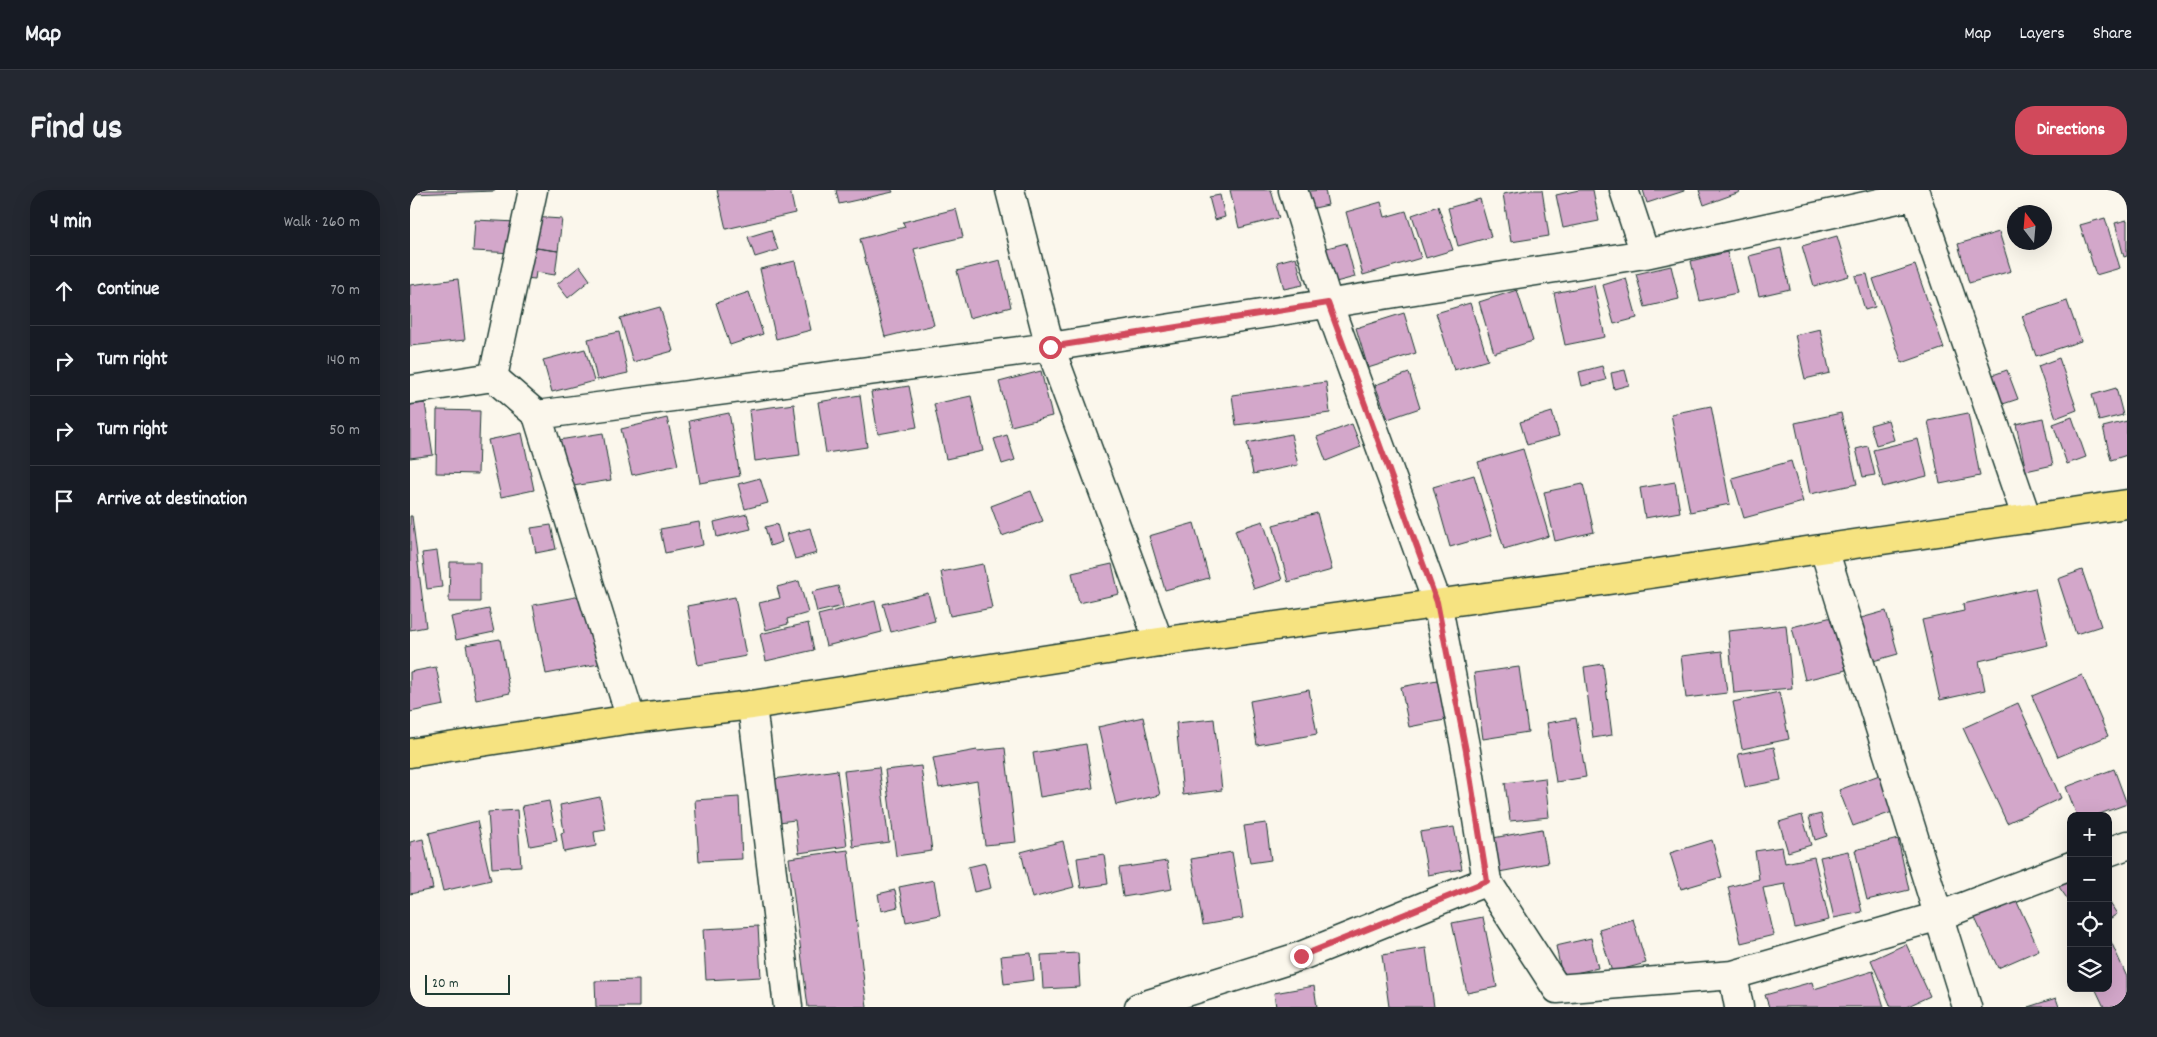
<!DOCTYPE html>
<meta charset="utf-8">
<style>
body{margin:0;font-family:Dekko,sans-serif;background:#242831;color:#f1f3f6}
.controls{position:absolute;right:15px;bottom:15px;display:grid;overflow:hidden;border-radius:10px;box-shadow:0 5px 20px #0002}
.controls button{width:45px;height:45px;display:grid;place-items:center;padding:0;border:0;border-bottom:1px solid #363941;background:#171b24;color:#f1f3f6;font:25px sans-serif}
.compass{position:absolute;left:1597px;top:15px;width:45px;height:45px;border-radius:50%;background:#171b24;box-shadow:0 5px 20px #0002;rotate:344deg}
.scale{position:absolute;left:15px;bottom:12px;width:85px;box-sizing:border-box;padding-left:5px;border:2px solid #1f3d34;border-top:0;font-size:14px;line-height:18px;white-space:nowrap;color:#1f3d34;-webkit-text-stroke:4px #fbf7ec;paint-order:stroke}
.stop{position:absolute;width:15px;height:15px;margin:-11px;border:4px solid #d1495b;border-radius:50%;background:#fff}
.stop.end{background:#d1495b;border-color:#fff;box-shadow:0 1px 5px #0008}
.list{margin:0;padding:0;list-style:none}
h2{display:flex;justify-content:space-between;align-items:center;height:65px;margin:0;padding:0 20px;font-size:21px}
h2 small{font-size:16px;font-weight:400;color:#9ea1a6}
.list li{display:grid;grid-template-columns:32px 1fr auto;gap:15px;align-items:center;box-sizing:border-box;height:70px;padding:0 20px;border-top:1px solid #363941}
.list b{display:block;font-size:19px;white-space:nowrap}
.list em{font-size:16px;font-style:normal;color:#9ea1a6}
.icon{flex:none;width:28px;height:28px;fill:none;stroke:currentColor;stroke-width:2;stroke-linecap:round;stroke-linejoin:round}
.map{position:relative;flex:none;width:1717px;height:817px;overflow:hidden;border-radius:20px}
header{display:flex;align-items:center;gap:30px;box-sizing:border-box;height:70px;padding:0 25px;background:#171b24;border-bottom:1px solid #363941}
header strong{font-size:24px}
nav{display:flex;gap:28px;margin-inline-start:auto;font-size:18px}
.intro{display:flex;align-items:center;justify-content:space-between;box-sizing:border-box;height:120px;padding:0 30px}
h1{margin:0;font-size:35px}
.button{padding:12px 22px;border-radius:20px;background:#d1495b;color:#fff;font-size:18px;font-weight:700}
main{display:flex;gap:30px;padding:0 30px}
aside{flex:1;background:#171b24;border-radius:20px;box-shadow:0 5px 20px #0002}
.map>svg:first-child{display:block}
.building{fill:#d3a7ca;stroke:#1f3d34}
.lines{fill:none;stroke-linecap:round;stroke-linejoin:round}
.street-casing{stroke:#1f3d34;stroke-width:31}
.highway-casing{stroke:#1f3d34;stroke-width:31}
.street{stroke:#fbf7ec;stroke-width:28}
.highway{stroke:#f6e381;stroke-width:28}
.route{stroke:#d1495b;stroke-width:6}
</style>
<header>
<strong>Map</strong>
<nav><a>Map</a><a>Layers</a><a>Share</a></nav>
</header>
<div class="intro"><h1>Find us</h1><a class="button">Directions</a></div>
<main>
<aside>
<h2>4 min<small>Walk · 260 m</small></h2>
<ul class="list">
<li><svg class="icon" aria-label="ahead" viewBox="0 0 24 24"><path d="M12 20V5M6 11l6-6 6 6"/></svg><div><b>Continue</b></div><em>70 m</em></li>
<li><svg class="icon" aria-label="right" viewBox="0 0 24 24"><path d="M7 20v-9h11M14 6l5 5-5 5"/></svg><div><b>Turn right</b></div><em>140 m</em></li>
<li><svg class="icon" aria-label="right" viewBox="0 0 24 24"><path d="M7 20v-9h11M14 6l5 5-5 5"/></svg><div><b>Turn right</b></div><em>50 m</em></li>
<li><svg class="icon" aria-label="arrive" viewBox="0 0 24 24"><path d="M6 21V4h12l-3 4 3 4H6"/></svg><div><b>Arrive at destination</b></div></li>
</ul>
</aside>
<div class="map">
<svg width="1717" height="817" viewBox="0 0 1717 817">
<rect width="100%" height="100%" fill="#fbf7ec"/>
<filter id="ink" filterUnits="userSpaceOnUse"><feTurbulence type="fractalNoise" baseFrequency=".02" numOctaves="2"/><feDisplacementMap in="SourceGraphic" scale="10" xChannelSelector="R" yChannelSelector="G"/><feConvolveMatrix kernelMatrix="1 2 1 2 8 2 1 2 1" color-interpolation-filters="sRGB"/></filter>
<g filter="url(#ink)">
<path class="building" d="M0,0H85V1L0,4Z
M307,0H380L385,23L316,39Z
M426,0H482L483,2L429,14Z
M820,0H861L869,28L829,38Z
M915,0L918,15L900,19L896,1Z
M1117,0H1132L1139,46L1101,52L1093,4Z
M1169,0H1183L1189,31L1153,38L1146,5Z
M1233,0H1274V1L1237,13Z
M1289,0H1329L1330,2L1294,15Z
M810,5L815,27L805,30L799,7Z
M1070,9L1081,47L1048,56L1038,18Z
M971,12L975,27L996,21L1011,68L953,85L936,22Z
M1028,16L1043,60L1016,68L1002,25Z
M546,19L553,47L504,59L524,135L475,147L450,49L495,37L493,32Z
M122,27L152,29L148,61L119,57Z
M1695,28L1710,78L1686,85L1670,35Z
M65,30L107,32L105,63L63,61Z
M1717,30V66L1714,67L1705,33Z
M361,40L368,60L345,67L338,47Z
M1589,42L1601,81L1559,93L1548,54Z
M1427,46L1439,86L1404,96L1392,56Z
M936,53L945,87L922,93L913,59Z
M119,57L148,61L145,85L126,82L125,89L115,88Z
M1371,58L1380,99L1349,106L1339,66Z
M1317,62L1327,103L1290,111L1281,71Z
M886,67L893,95L874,99L867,72Z
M590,70L601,117L559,128L547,81Z
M385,71L401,140L366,149L350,79Z
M1505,75L1534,158L1492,173L1463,89Z
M170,76L180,90L158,108L147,94Z
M1261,76L1269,109L1235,117L1226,84Z
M1457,84L1465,117L1455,120L1445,86Z
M1216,88L1227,128L1204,134L1193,95Z
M48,89L55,150L0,156V95Z
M1184,95L1195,147L1155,155L1144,103Z
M1107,100L1123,151L1084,163L1069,112Z
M339,102L353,144L320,155L306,113Z
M1657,111L1671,151L1626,166L1612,126Z
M1060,113L1078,170L1044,180L1026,123Z
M250,117L263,161L223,172L210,128Z
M994,123L1006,163L958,178L946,138Z
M1410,139L1420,183L1395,189L1385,145Z
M209,142L218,183L187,190L178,149Z
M175,159L184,191L142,202L133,170Z
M1649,168L1667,220L1646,228L1628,176Z
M1192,176L1196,190L1172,196L1169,182Z
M1215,180L1219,195L1204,199L1201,183Z
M1597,180L1608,209L1590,215L1580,186Z
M631,181L642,226L601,236L589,192Z
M999,183L1010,218L978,229L965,195Z
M916,192L920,223L826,235L822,205Z
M499,196L507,237L468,244L461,202Z
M1706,198L1713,225L1689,231L1682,205Z
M450,205L457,257L416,263L408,212Z
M561,206L573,261L536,269L524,214Z
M15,213L23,265L0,268V215Z
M384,214L390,265L345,271L339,220Z
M1301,216L1320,314L1280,322L1261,224Z
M27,220L70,221L68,284L26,283Z
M1142,222L1149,246L1117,255L1110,232Z
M319,223L330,286L290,293L279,231Z
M1431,223L1447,294L1400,304L1385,233Z
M1558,223L1570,286L1530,294L1518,231Z
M1662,227L1676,267L1657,274L1643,234Z
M257,228L268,275L222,285L211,239Z
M1633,228L1643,275L1616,281L1606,234Z
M1478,230L1484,250L1466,255L1460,235Z
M1717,231V265L1701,270L1693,237Z
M942,234L951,257L916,271L907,247Z
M112,243L124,300L91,307L78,250Z
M193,243L201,290L157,297L149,250Z
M881,244L888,275L843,284L837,253Z
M597,245L605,270L592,274L584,249Z
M1508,249L1517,286L1473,297L1463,260Z
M1458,256L1465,285L1453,287L1446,259Z
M1113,259L1139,346L1094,359L1068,272Z
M1381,271L1393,312L1334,328L1322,288Z
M1064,285L1082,345L1040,357L1023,297Z
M350,288L358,313L335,319L328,294Z
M1265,292L1270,322L1235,328L1230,298Z
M1173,294L1184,342L1145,351L1134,302Z
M621,301L633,331L592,346L581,316Z
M907,323L922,380L878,392L863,335Z
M337,324L341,339L307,347L304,332Z
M0,326H2L16,437L0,440Z
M853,331L872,390L844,399L825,340Z
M289,332L293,355L255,363L250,339Z
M784,333L799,388L755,400L739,346Z
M367,334L372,352L360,356L355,337Z
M141,335L146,359L126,363L121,338Z
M400,338L407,363L385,369L377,344Z
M27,361L32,397L17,399L12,363Z
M40,372H70V412H39Z
M573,374L582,418L540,426L531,382Z
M702,374L709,404L669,413L662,383Z
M1672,380L1691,436L1666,444L1648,389Z
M389,391L398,423L377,429L378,434L356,440L349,413L370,408L367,397Z
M428,396L433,416L407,422L402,402Z
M1625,398L1638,455L1569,471L1575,500L1530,510L1512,430L1554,421L1553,414Z
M518,403L525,431L481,442L473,414Z
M176,405L189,474L136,484L123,415Z
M325,407L336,466L288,475L277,416Z
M465,411L472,442L416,456L408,425Z
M79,419L84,442L46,450L41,427Z
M1476,421L1488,464L1456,473L1444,430Z
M1422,427L1436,480L1395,490L1382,437Z
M398,433L404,460L356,471L350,444Z
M1376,435L1382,498L1324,503L1318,441Z
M90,449L100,503L66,510L56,455Z
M1312,461L1317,503L1276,508L1271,466Z
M1193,474L1202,545L1183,548L1174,477Z
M26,477L34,515L0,522V482Z
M1109,477L1118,542L1073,549L1064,483Z
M1672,485L1698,546L1648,567L1622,506Z
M1037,488L1045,528L999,537L991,497Z
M899,500L907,544L847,555L840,511Z
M1369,502L1379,549L1332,559L1323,512Z
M1608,513L1651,608L1597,633L1553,538Z
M733,527L750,605L706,615L688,537Z
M1166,528L1176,587L1146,592L1137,533Z
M804,529L812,600L773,605L766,533Z
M676,554L683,598L630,607L623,563Z
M1364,557L1371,590L1335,597L1328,564Z
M595,558L606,652L575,655L567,591L529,598L523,568L567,560V561Z
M511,576L522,661L486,666L475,580Z
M469,577L479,652L443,657L434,581Z
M1704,579L1717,614L1684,626H1667L1656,597Z
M427,580L437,656L389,663L385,630L369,632L364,589Z
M1472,584L1485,621L1443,636L1429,600Z
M1135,588L1139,627L1100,631L1095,593Z
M190,607L196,640L184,642L186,656L154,662L151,643L154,642L150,615Z
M329,607L332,669L289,671L285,610Z
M139,611L147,651L120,656L112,616Z
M107,620L111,676L82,678L78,622Z
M1411,624L1417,646L1405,650L1399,627Z
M1392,625L1401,655L1378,662L1369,632Z
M67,631L81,690L33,701L19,643Z
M856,633L861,670L840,673L834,636Z
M1044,637L1052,679L1018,685L1010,642Z
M1132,639L1138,673L1089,682L1083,648Z
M13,649L23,699L0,704V652Z
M1488,649L1499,700L1457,710L1445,660Z
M1302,650L1312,687L1271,699L1260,663Z
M653,651L664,697L622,708L611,662Z
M1372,657L1375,673L1404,667L1419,730L1385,738L1375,694L1353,698L1364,745L1331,753L1318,697L1349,689L1345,661Z
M438,660L457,817H398L379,668Z
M1438,661L1452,722L1424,728L1410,667Z
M822,662L833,728L793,735L781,669Z
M694,664L698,694L671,698L667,668Z
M757,671L762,699L713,707L709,678Z
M575,673L581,698L564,702L558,677Z
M524,690L530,725L496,732L489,697Z
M1661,690V714L1649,697Z
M485,700L488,717L471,721L468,704Z
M1606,710L1629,760L1588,778L1565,728Z
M1698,710L1707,724L1698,730Z
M1073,727L1087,797L1057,803L1042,733Z
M1223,729L1236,773L1202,782L1189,739Z
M348,736L351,787L296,790L293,739Z
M1698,745L1717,787V817H1694L1685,798H1698Z
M1181,748L1188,778L1152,786L1146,756Z
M1496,754L1520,806L1496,817H1481L1461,770Z
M1016,758L1024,817H979L972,765Z
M621,763L624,790L594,794L591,766Z
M668,763L670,797L633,799L631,765Z
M1463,781L1474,817H1359L1355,805L1402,792L1404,799Z
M229,790V817H186L185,791Z
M904,796L907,817H866L864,803Z
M1646,808L1649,817H1618Z"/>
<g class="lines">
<g class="street-casing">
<path id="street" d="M600,0L640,157L749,452
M883,0L918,113L1027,412L1056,561L1077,691L1147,799L1323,785L1529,726L1661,676
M1214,0L1235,64
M1504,0L1617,329
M83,187L123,0
M0,200L83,187L127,225L640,157L1235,64L1506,5
M127,225L221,529
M1414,359L1557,817
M342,515L378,817
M1698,662L1717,655
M1323,785L1329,817
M729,817L891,766L1077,691"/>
</g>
<g class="highway-casing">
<path id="highway" d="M0,563L221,529L342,515L749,452L1206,389L1717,314"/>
</g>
<use href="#street" class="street"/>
<use href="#highway" class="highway"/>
</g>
</g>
<g class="lines" filter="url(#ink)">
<path class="route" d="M640,157L918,113L1027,412L1056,561L1077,691L891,766"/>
</g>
</svg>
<div class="controls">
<button>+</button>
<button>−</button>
<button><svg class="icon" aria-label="locate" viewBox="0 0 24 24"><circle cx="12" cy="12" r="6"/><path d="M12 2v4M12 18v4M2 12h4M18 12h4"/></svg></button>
<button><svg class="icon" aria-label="layers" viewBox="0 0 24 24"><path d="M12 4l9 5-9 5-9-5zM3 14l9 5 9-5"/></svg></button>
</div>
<svg class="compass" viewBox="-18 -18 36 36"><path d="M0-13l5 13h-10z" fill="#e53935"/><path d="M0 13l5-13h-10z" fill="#9ea1a6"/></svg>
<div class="scale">20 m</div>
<div class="stop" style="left:640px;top:157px"></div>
<div class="stop end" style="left:891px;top:766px"></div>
</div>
</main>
